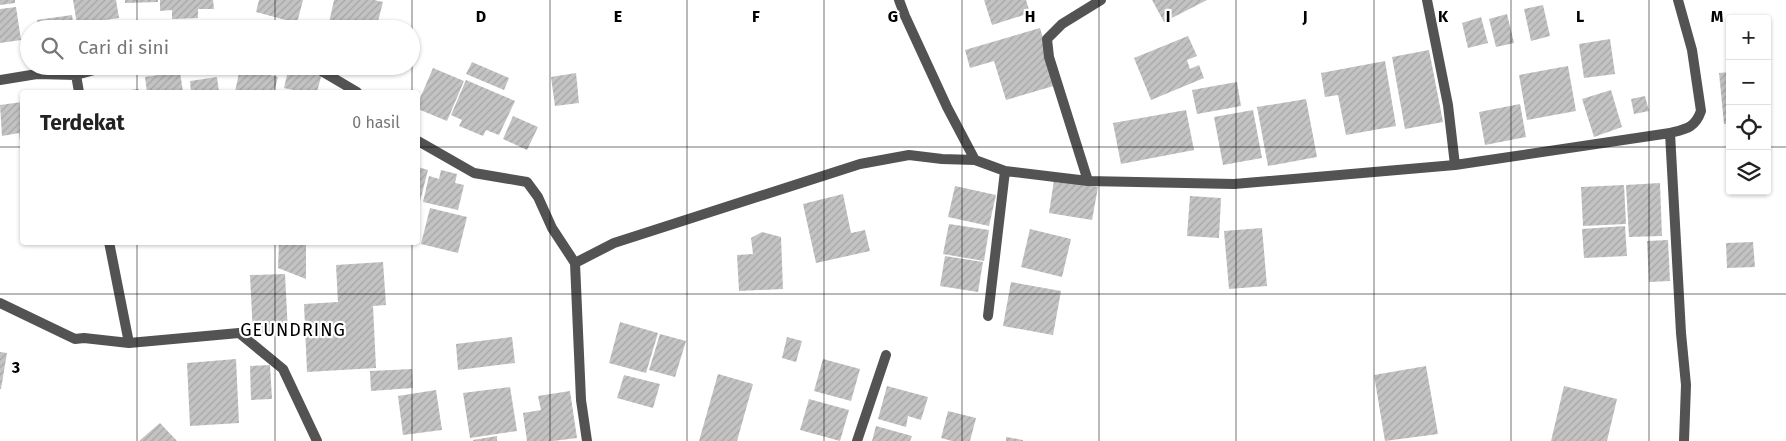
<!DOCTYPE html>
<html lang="id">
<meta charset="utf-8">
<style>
body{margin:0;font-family:"Fira Sans",sans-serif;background:#f2f2f2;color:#222}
.controls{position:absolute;right:15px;top:15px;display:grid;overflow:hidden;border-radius:5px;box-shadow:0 1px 4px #0004}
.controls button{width:45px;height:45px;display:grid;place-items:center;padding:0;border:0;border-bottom:1px solid #e0e0e0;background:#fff;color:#222;font:25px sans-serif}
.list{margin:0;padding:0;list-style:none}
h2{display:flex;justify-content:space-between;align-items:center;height:65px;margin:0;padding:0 20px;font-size:21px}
h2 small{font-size:16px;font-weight:400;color:#767676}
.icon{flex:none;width:28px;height:28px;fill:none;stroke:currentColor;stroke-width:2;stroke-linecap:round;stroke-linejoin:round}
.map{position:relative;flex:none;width:1786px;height:441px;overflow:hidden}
.search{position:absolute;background:#fff;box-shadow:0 1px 4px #0004;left:20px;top:20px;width:400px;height:55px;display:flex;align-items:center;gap:12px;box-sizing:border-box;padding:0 18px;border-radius:28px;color:#767676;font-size:19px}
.panel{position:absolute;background:#fff;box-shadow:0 1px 4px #0004;left:20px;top:90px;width:400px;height:155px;border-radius:5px}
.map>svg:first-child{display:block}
.building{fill:url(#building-hatch)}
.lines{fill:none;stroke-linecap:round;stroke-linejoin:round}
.street{stroke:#535353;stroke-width:10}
.grid{fill:none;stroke:#000;stroke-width:1;stroke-opacity:0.55}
.labels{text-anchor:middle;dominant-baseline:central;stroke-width:4.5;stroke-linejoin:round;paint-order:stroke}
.quarter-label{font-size:18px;letter-spacing:1px;fill:#000;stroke:#fff}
.grid-label{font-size:16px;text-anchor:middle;font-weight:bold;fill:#000;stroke:#fff;stroke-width:4.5;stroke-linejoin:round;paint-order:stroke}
</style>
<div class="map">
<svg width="1786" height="441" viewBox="0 0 1786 441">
<defs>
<pattern id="building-hatch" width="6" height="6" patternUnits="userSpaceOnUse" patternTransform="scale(1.25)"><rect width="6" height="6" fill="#c3c3c3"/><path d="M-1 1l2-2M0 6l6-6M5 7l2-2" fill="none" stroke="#a6a6a6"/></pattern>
</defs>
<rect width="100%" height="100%" fill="#fff"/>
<path class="building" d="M0,0H15V3L0,5Z
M73,0H116L119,18L77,24Z
M125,0H158V2L125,3Z
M160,0H213L214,9H198V18L172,19V10L160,11Z
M259,0H303L297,23L256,12Z
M334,0H374L383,2L376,29H352L329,23Z
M984,0H1026L1030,13L992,25Z
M1152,0H1207L1164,22Z
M1543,5L1550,36L1531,41L1524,9Z
M16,7L21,40L0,43V9Z
M1507,14L1514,43L1496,47L1489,19Z
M72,15L74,29H38L37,20Z
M1481,17L1488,43L1468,48L1462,23Z
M1040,28L1057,85L1006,100L994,61L970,68L965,50Z
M1188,36L1197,56L1187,60L1190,69L1199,65L1204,78L1151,100L1134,58Z
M1610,39L1615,74L1584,78L1579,44Z
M1429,50L1443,122L1405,129L1392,57Z
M1385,61L1396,126L1346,135L1338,95L1325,97L1321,73Z
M472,62L509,78L504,90L466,74Z
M289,66L322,73L317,92H303L284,88Z
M1568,66L1576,111L1527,120L1519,75Z
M240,68L278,77L274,92H235Z
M433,68L464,81L447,121L418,109V103Z
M180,72L183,92H147L145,77Z
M1730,72V124H1724L1719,73Z
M576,73L579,103L555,106L551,77Z
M217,77L219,92H191L190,81Z
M466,80L515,101L499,135L486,130L483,136L459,126L462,120L451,115Z
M1237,82L1241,106L1197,114L1192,90Z
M139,89V92H122V91Z
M1611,90L1622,127L1594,137L1582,99Z
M1645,96L1649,111L1634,114L1631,99Z
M1306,99L1317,157L1268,166L1257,107Z
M22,102V148H21L19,133L2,136L0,105Z
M1520,104L1526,137L1485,145L1479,112Z
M1186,110L1194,150L1121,164L1113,123Z
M1253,110L1262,158L1223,165L1214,117Z
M513,116L538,127L527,150L503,139Z
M418,167L428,170L418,209Z
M441,170L457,174L455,183L464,185L458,210L423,202L429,176L439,179Z
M1054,180L1098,187L1092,220L1049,213Z
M1660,183L1662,236L1629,237L1626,185Z
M1624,185L1626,224L1583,226L1581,187Z
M955,186L996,195L989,226L948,217Z
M843,194L851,233L865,230L870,251L816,263L803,204Z
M1190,196L1221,198L1219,238L1187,236Z
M430,208L467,217L458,253L421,244Z
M949,224L989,230L984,261L943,254Z
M1625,226L1627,256L1584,258L1582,229Z
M1262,228L1267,286L1229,289L1224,231Z
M1030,229L1071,239L1062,277L1021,267Z
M762,232L781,237L783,289L739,291L737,255L753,254L751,238Z
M1668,240L1670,281L1649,282L1647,241Z
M279,242H306V279L278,268Z
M1753,242L1755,267L1727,268L1726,243Z
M945,256L983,262L978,292L940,286Z
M383,262L386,305L373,306L376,368L307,372L304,304L338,302L336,265Z
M285,274L288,333L253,335L250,275Z
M1011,282L1061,291L1053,335L1003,326Z
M620,322L658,333L646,373L609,363Z
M660,334L686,341L675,377L649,370Z
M512,337L515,363L458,370L456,344Z
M787,337L802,341L796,362L782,358Z
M0,352L7,353L1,389H0Z
M236,359L239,423L190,426L187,363Z
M823,359L860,369L851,401L814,391Z
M270,365L272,399L251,400L250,366Z
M1426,366L1438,434L1385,441L1374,375Z
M412,369L413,388L371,391L370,371Z
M718,374L753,384L737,441H699Z
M624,375L660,384L653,408L617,398Z
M887,386L928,397L921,420L908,416L906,427L878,419Z
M1564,386L1617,399L1607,441H1551Z
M510,387L517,431L470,438L463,393Z
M436,390L442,430L403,435L398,396Z
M570,391L577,438L553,441H527L523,413L541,410L538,396Z
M809,399L849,410L840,441L800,430Z
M948,411L976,418L970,441H952L941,438Z
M160,423L177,441H139Z
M876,426L912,436L910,441H872Z
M497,436V441H473V440Z
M1006,437L1023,440V441H1006Z"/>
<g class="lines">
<path class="street" d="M899,0L905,16L947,107L975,160
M1427,0L1448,105L1455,165
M313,66L357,92
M76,75L79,92
M0,80L37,74L76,75L109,66
M1670,133L1681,333L1686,385L1684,441
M418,141L474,173L527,182L538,197L552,228L575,263L614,243L860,164L909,155L942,159L975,160L1005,171L1088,181L1234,184L1455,165L1670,133C1686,129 1695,128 1701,111L1692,50L1678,0
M1088,181L1049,57L1047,39L1062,24L1101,0
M109,242L129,343L239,333L283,369L317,441
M575,263L581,400L587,441
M0,303L75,339L84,338L129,343
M988,316L1005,171
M857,441L886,355"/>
</g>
<path class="grid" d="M137,0V29M275,0V29M412,0V92M550,0V441M687,0V441M824,0V441M962,0V441M1099,0V441M1236,0V441M1374,0V441M1511,0V441M1649,0V441M137,66V92M275,66V92M0,147H22M418,147H1730M1767,147H1786M137,242V441M275,242V441M412,242V441M0,294H1786"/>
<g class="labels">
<g class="quarter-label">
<text x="293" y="330">GEUNDRING</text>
</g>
</g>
<g class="grid-label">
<text x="481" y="22">D</text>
<text x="618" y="22">E</text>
<text x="756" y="22">F</text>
<text x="893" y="22">G</text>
<text x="1030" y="22">H</text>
<text x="1168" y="22">I</text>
<text x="1305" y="22">J</text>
<text x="1443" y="22">K</text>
<text x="1580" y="22">L</text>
<text x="1717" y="22">M</text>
<text x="16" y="373">3</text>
</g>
</svg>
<div class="controls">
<button>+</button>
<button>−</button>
<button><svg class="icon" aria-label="locate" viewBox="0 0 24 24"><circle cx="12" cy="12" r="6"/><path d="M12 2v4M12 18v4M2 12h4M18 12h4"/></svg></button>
<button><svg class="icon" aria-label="layers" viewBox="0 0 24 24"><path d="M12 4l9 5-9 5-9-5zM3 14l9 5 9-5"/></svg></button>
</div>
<div class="search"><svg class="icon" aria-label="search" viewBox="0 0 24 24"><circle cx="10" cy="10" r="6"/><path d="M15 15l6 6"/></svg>Cari di sini</div>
<section class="panel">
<h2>Terdekat<small>0 hasil</small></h2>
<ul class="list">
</ul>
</section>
</div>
